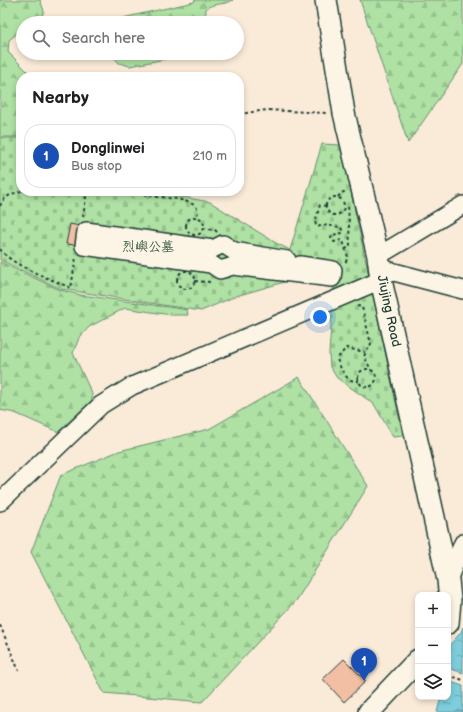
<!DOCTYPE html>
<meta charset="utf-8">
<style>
body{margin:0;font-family:"Balsamiq Sans","LXGW WenKai TC",sans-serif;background:#f6f6f6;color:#202124}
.controls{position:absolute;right:12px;bottom:12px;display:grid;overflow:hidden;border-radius:8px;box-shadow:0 2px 6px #0003}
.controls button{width:36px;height:36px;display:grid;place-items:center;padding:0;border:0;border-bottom:1px solid #e0e0e0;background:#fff;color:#202124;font:20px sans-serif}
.you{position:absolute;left:320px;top:317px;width:14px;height:14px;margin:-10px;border:3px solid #fff;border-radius:50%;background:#1a73e8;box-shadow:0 0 0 6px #1a73e833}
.badge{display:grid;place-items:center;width:26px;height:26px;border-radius:50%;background:#7c3aed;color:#fff;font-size:13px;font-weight:700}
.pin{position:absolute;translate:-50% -33px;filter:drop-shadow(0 1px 2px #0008)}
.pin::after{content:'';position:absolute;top:21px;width:14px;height:12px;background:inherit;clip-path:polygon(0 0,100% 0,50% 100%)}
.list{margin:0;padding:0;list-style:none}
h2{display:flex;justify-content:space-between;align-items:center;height:52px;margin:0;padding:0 16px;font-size:17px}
h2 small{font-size:13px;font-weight:400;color:#757577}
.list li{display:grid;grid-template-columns:26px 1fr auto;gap:12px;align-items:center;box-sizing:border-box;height:64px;margin:0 8px 8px;padding:0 8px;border:1px solid #e0e0e0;border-radius:16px}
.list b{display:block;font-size:15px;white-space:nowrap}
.list p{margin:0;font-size:13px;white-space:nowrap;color:#757577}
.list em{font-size:13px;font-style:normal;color:#757577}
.icon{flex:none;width:22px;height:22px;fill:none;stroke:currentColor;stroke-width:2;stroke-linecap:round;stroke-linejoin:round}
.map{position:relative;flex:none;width:463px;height:712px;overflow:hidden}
.search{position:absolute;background:#fff;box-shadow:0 2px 6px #0003;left:16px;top:16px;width:228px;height:44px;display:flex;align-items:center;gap:10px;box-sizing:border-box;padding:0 14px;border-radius:22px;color:#757577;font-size:15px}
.panel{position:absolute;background:#fff;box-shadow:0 2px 6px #0003;left:16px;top:72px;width:228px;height:124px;border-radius:16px}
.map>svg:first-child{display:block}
.forest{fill:url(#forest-firs);stroke:#668f6c}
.cemetery{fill:url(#cemetery-stones);stroke:#668f6c}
.water{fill:url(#water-ripples);stroke:#599399}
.building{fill:#f3bfa4;stroke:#1f3d34}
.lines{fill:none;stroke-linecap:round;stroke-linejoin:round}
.minor-casing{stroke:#1f3d34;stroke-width:20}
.major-casing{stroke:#1f3d34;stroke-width:24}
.path{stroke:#1f3d34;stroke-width:2;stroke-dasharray:3 3;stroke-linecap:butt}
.minor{stroke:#fcf5e5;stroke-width:17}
.major{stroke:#fcf5e5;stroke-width:21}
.labels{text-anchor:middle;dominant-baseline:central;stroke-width:4;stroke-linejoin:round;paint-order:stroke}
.park-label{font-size:13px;fill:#3c5e4a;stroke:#fcf5e5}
.street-label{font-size:13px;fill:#1f3d34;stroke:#fcf5e5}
</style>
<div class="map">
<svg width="463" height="712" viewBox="0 0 463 712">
<defs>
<pattern id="forest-firs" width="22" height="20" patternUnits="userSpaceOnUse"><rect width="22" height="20" fill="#aee1a3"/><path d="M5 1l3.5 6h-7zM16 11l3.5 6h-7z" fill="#95c28d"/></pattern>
<pattern id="cemetery-stones" width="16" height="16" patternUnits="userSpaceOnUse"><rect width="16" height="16" fill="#aee1a3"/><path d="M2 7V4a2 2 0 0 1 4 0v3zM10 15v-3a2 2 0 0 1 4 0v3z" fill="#95c28d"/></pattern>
<pattern id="water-ripples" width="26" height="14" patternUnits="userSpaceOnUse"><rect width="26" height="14" fill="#7fcddc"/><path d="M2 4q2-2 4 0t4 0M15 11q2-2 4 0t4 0" fill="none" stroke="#67a8b3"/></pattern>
</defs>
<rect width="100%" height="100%" fill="#faead8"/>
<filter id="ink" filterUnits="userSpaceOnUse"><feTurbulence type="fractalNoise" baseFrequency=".025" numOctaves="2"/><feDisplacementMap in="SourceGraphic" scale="8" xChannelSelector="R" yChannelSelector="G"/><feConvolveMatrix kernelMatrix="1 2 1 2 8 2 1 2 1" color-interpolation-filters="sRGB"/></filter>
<g filter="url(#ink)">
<path class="forest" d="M0,0H40L44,11L40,21L36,23H23V29L9,40L8,52L27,71L32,77H21V137H0Z
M195,0H233C223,6 213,2 206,9L205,23H100L194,2Z
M360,0H463V64L408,143Z
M110,53H195L130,66L119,63Z
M0,262L60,290L81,295L175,308L187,310L188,315H171L125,308L89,327L79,338L73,353L92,394V400L58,432L15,413L0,410Z
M299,377L368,486L296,601L202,702L104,693L31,552L61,475L119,451L209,429Z"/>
<path class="cemetery" d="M0,138H21V191H150L210,202L276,243L290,250L322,144L341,145L403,436L393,437L374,404L337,378L330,367L329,353L334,285L295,279L236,296L201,311L61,289L0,260Z"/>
<path class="water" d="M463,627V673L448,668V647L461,632Z
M451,682L463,686V712H437L441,697H448V684Z"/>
<path class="building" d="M70,224L80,226L77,245L66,244Z
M344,659L366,681L344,702L323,679Z"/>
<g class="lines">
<g class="minor-casing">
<path id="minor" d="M86,231L213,249L223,244L234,251L287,260L286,264L299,268L300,265L333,270L332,278L233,266L220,270L211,264L84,246Z
M378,256L463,205
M379,268L463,290
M0,502L101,405L132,386L381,280
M448,580L463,543"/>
</g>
<g class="major-casing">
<path id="major" d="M326,0L344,113L378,256L381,280L448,580L450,600L448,623
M369,712L418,660"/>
</g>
<path class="path" d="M239,114L267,110L327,113
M139,191C147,198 158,196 169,198C178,199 188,201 196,206L198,212L196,218
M326 206a9 9 0 1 1 18 0a9 9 0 1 1-18 0Z
M338,197L341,193L344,192L346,194
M0,206C4,196 13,193 23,191
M326,206L320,205L315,222L316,225L318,227L322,225L341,227L343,233L332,235L331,238L334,242L341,240L343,241L348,257L345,264
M83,217L87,191
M186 226a9 9 0 1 1 18 0a9 9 0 1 1-18 0Z
M203,228L215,230L217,232
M0,249C12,266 51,279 71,288L76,257
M345,249L348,248L350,245L348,204
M177 280a9 9 0 1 1 18 0a9 9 0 1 1-18 0Z
M195,281L209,282L211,280
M357,306L362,307L371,344L364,356L371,370
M358 378a9 9 0 1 1 18 0a9 9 0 1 1-18 0Z
M359,381C346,383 341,369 337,359L346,348L365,352
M0,625L19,671
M448,675L463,680"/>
<use href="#minor" class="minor"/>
<use href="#major" class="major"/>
</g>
</g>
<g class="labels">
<g class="park-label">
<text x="148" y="247">烈嶼公墓</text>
</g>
<g class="street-label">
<text transform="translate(389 311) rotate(78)">Jiujing Road</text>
</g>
</g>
</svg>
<div class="controls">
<button>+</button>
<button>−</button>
<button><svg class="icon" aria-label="layers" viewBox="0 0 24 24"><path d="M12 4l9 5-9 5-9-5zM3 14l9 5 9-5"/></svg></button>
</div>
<div class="you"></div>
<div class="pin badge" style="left:364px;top:681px;background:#1a4fb4">1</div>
<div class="search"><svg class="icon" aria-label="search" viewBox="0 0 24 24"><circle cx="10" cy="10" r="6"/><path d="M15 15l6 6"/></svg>Search here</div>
<section class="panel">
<h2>Nearby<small></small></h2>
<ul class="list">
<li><span class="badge" style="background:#1a4fb4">1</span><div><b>Donglinwei</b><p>Bus stop</p></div><em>210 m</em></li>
</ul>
</section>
</div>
